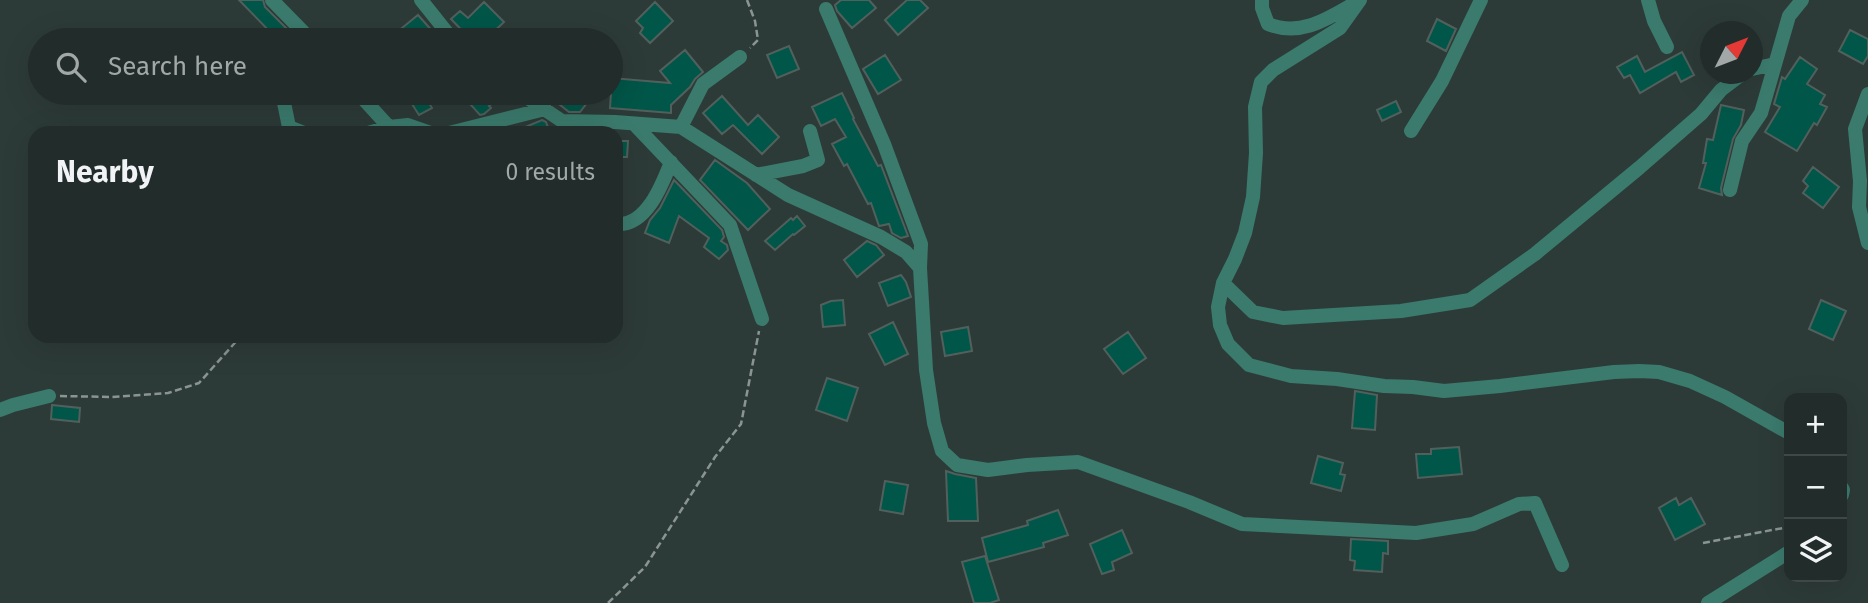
<!DOCTYPE html>
<meta charset="utf-8">
<style>
body{margin:0;font-family:"Fira Sans",sans-serif;background:#2a3432;color:#f1f3f6}
.controls{position:absolute;right:21px;bottom:21px;display:grid;overflow:hidden;border-radius:14px;box-shadow:0 7px 28px #0002}
.controls button{width:63px;height:63px;display:grid;place-items:center;padding:0;border:0;border-bottom:2px solid #3f4847;background:#222c2a;color:#f1f3f6;font:35px sans-serif}
.compass{position:absolute;left:1700px;top:21px;width:63px;height:63px;border-radius:50%;background:#222c2a;box-shadow:0 7px 28px #0002;rotate:48deg}
.list{margin:0;padding:0;list-style:none}
h2{display:flex;justify-content:space-between;align-items:center;height:91px;margin:0;padding:0 28px;font-size:30px}
h2 small{font-size:23px;font-weight:400;color:#a2a7a8}
.icon{flex:none;width:38px;height:38px;fill:none;stroke:currentColor;stroke-width:2;stroke-linecap:round;stroke-linejoin:round}
.map{position:relative;flex:none;width:1868px;height:603px;overflow:hidden}
.search{position:absolute;background:#222c2a;box-shadow:0 7px 28px #0002;left:28px;top:28px;width:595px;height:77px;display:flex;align-items:center;gap:18px;box-sizing:border-box;padding:0 24px;border-radius:38px;color:#a2a7a8;font-size:26px}
.panel{position:absolute;background:#222c2a;box-shadow:0 7px 28px #0002;left:28px;top:126px;width:595px;height:217px;border-radius:21px}
.map>svg:first-child{display:block}
.building{fill:#005648;stroke:#52605c;stroke-width:2}
.lines{fill:none;stroke-linecap:round;stroke-linejoin:round}
.path{stroke:#8a9592;stroke-width:2.5;stroke-dasharray:7 3.5;stroke-linecap:butt}
.minor{stroke:#3b7b6d;stroke-width:14}
</style>
<div class="map">
<svg width="1868" height="603" viewBox="0 0 1868 603">
<rect width="100%" height="100%" fill="#2d3b38"/>
<path class="building" d="M239,0H263L265,7L298,40H278Z
M841,0H869L876,8L852,28L837,11L835,5Z
M907,0H920L928,8L898,35L885,20Z
M484,2L504,22L485,40H471L451,19L460,11L468,18Z
M655,2L673,21L650,43L640,33L643,28L636,21Z
M418,15L434,33L426,40H404L397,32Z
M1437,19L1456,29L1446,51L1427,41Z
M1850,30L1868,39V56L1863,64L1839,51Z
M789,46L799,69L777,78L767,55Z
M685,50L703,72L695,79L690,87L671,105V113L610,108L612,78L670,83L660,71Z
M1682,52L1694,75L1681,82L1676,72L1640,93L1630,75L1624,78L1617,67L1637,56L1645,72Z
M885,55L901,80L878,94L863,69Z
M1800,57L1817,69L1807,84L1825,95L1820,104L1827,107L1817,125L1814,123L1797,151L1765,132L1780,107L1774,104L1782,77L1785,79Z
M294,93H323V103L294,104Z
M405,93H423L432,108L419,115Z
M460,93H490L496,100L489,106L491,108L484,114L480,115Z
M545,93H582L590,99L580,112H569Z
M842,93L854,118L853,119L878,166L881,165L908,236L901,238L892,233L889,224L879,226L871,203L868,204L847,164L844,166L832,144L846,137L835,119L821,126L812,107Z
M722,96L748,125L758,115L779,137L762,154L733,125L722,134L703,113Z
M1396,101L1401,112L1382,121L1377,110Z
M1721,105L1744,110L1741,125L1733,139L1721,188L1722,195L1699,188L1706,163H1703L1707,139L1713,140Z
M542,120L546,122L550,133H511Z
M616,141H628L627,157H616Z
M715,160L747,183L770,209L748,230L700,180Z
M1813,167L1839,187L1823,208L1803,193L1808,186L1803,181Z
M674,180L722,230L724,237L721,241L727,245L728,250L719,259L704,247L709,238L679,216L669,243L645,233L650,220L660,208Z
M797,216L805,226L794,235L793,234L775,250L765,241L791,218L793,220Z
M867,241L876,245L884,255L857,277L844,260Z
M901,275L906,282L911,297L888,306L879,283Z
M843,300L845,325L823,327L821,305L831,301Z
M1821,300L1846,311L1833,340L1809,329Z
M893,322L908,354L885,365L869,334Z
M968,327L972,351L945,356L941,332Z
M1128,332L1146,358L1123,374L1104,349Z
M827,378L858,388L847,421L816,410Z
M1355,391L1377,395L1375,430L1352,428Z
M52,405L80,408L79,422L51,419Z
M1459,447L1462,474L1418,478L1416,454H1431V449Z
M1318,456L1343,463L1340,474L1345,475L1341,491L1311,483Z
M946,471L955,474L976,478L978,521H948Z
M885,481L908,485L903,514L880,510Z
M1676,498L1679,505L1691,498L1705,524L1675,540L1659,508Z
M1058,510L1068,535L1043,543L1044,547L988,562L982,538L1028,525L1027,521Z
M1122,530L1132,553L1112,562L1114,570L1102,574L1090,544Z
M1351,539L1388,541V554L1383,553L1382,572L1354,570L1355,561L1350,560Z
M985,556L999,600L990,603H974L962,562Z"/>
<g class="lines">
<path class="path" d="M747,0L755,21L758,40L750,48
M60,396L112,397L168,393L199,383L241,336
M1703,543L1783,528H1789
M608,603L645,567L715,457L741,424L759,331"/>
<path class="minor" d="M272,0L311,40
M421,0L453,40
M1262,0V8L1268,24C1301,37 1327,19 1355,3
M1360,0L1340,28L1273,70L1261,82L1255,107L1256,153L1253,197L1245,233L1235,259L1223,283L1218,307L1220,325L1228,344L1249,365L1291,376L1337,379L1384,386L1413,387L1444,391L1500,386L1614,372L1639,371L1659,372L1690,381L1725,397L1789,433
M1648,0L1654,21L1667,47
M826,9L884,144L921,244L920,268L926,370L934,423L942,451L957,465L988,470L1027,465L1078,462L1189,502L1242,524L1416,533L1473,524L1519,504L1535,503L1562,565
M1752,69L1775,64
M282,93L289,127L304,133
M358,93L389,127
M520,93L562,121L615,122L681,127L788,195L881,237L906,252L920,268
M1868,94L1855,129L1860,181L1859,207L1868,243
M634,124L730,225L762,319
M681,127L703,84L740,57
M1411,131L1442,81L1481,0
M368,133L389,127L408,125L431,133
M449,133L545,109
M756,175L803,166L818,160L810,131
M1730,190L1742,141L1761,113L1789,16L1802,0
M616,224C646,227 662,185 671,162
M1223,283L1253,312L1283,318L1401,311L1470,300L1535,254L1639,168L1701,114L1721,90L1742,74
M0,410L13,405L49,396
M1842,488L1843,490L1842,495
M1708,603L1789,552"/>
</g>
</svg>
<div class="controls">
<button>+</button>
<button>−</button>
<button><svg class="icon" aria-label="layers" viewBox="0 0 24 24"><path d="M12 4l9 5-9 5-9-5zM3 14l9 5 9-5"/></svg></button>
</div>
<svg class="compass" viewBox="-18 -18 36 36"><path d="M0-13l5 13h-10z" fill="#e53935"/><path d="M0 13l5-13h-10z" fill="#a2a7a8"/></svg>
<div class="search"><svg class="icon" aria-label="search" viewBox="0 0 24 24"><circle cx="10" cy="10" r="6"/><path d="M15 15l6 6"/></svg>Search here</div>
<section class="panel">
<h2>Nearby<small>0 results</small></h2>
<ul class="list">
</ul>
</section>
</div>
